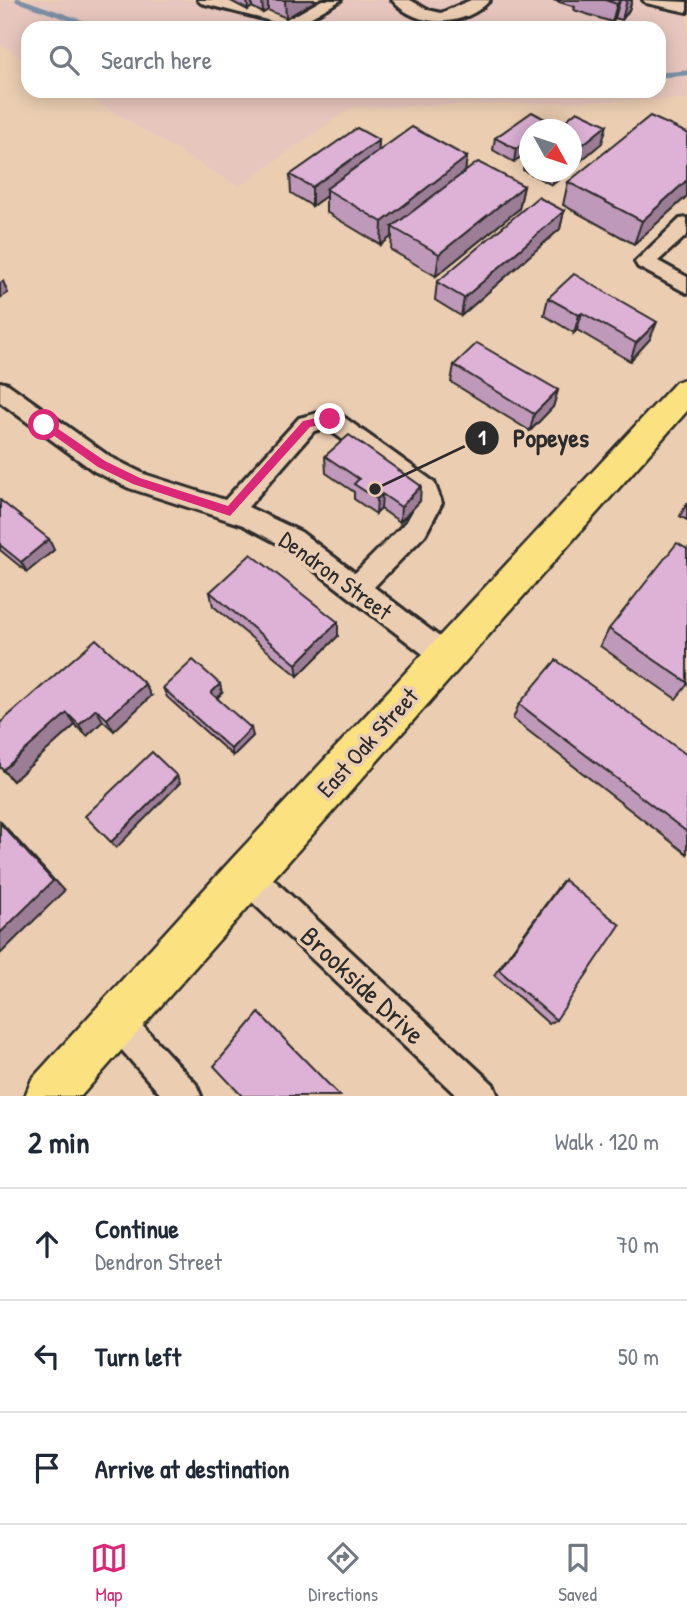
<!DOCTYPE html>
<meta charset="utf-8">
<style>
body{margin:0;font-family:"Patrick Hand",sans-serif;background:#f6f6f7;color:#1f2937}
.compass{position:absolute;left:519px;top:119px;width:63px;height:63px;border-radius:50%;background:#fff;box-shadow:0 4px 18px #0003;rotate:130deg}
.stop{position:absolute;width:21px;height:21px;margin:-16px;border:5px solid #db2777;border-radius:50%;background:#fff}
.stop.end{background:#db2777;border-color:#fff;box-shadow:0 2px 7px #0008}
.list{margin:0;padding:0;list-style:none}
h2{display:flex;justify-content:space-between;align-items:center;height:91px;margin:0;padding:0 28px;font-size:30px}
h2 small{font-size:23px;font-weight:400;color:#747a83}
.list li{display:grid;grid-template-columns:46px 1fr auto;gap:21px;align-items:center;box-sizing:border-box;height:112px;padding:0 28px;border-top:2px solid #e0e1e3}
.list b{display:block;font-size:26px;white-space:nowrap}
.list p{margin:0;font-size:23px;white-space:nowrap;color:#747a83}
.list em{font-size:23px;font-style:normal;color:#747a83}
.icon{flex:none;width:38px;height:38px;fill:none;stroke:currentColor;stroke-width:2;stroke-linecap:round;stroke-linejoin:round}
.map{position:relative;flex:none;width:687px;height:1096px;overflow:hidden}
.search{position:absolute;background:#fff;box-shadow:0 4px 18px #0003;left:21px;right:21px;top:21px;height:77px;display:flex;align-items:center;gap:18px;box-sizing:border-box;padding:0 24px;border-radius:21px;color:#747a83;font-size:26px}
.sheet{height:427px;background:#fff}
nav{display:flex;justify-content:space-around;align-items:center;box-sizing:border-box;height:98px;border-top:2px solid #e0e1e3;background:#fff;font-size:19px;color:#747a83}
nav a{display:grid;justify-items:center;gap:4px}
nav .on{color:#db2777}
.map>svg:first-child{display:block}
.built{fill:#e7c6bd}
.lines{fill:none;stroke-linecap:round;stroke-linejoin:round}
.stream{stroke:#7a90a5;stroke-width:5}
.minor-casing{stroke:#2b2b2b;stroke-width:6}
.highway-casing{stroke:#2b2b2b;stroke-width:5}
.minor{fill:#ebceb2;fill-rule:evenodd}
.highway{fill:#fbe180;fill-rule:evenodd}
.wall{fill:#bf99b9;stroke:#2b2b2b;stroke-width:2}
.shaded-wall{fill:#9b7d96;stroke:#2b2b2b;stroke-width:2}
.building{fill:#deb2d7;stroke:#2b2b2b;stroke-width:2}
.route{fill:#db2777}
.labels{text-anchor:middle;dominant-baseline:central;stroke-width:7;stroke-linejoin:round;paint-order:stroke}
.street-label{font-size:24px;fill:#2b2b2b;stroke:#ebceb2}
.near-street-label{font-size:28px;fill:#2b2b2b;stroke:#ebceb2}
.leader{fill:none;stroke:#2b2b2b;stroke-width:2.5}
.callout-dot{fill:#2b2b2b;stroke:#ebceb2;stroke-width:2.5}
.mark-label{font-size:21px;text-anchor:middle;font-weight:bold;fill:#fff}
.callout-label{font-size:26px;text-anchor:middle;font-weight:bold;fill:#2b2b2b;stroke:#ebceb2;stroke-width:7;stroke-linejoin:round;paint-order:stroke}
</style>
<div class="map">
<svg width="687" height="1096" viewBox="0 0 687 1096">
<rect width="100%" height="100%" fill="#ebceb2"/>
<filter id="ink" filterUnits="userSpaceOnUse"><feTurbulence type="fractalNoise" baseFrequency=".0143" numOctaves="2"/><feDisplacementMap in="SourceGraphic" scale="14" xChannelSelector="R" yChannelSelector="G"/><feConvolveMatrix kernelMatrix="1 2 1 2 8 2 1 2 1" color-interpolation-filters="sRGB"/></filter>
<g filter="url(#ink)">
<path class="built" d="M0,0H687V99L350,108L239,187L78,91H659V28H28V61L0,44Z"/>
<g class="lines">
<path class="stream" d="M18,0L98,28
M659,75L687,73"/>
<g class="minor-casing">
<path id="minor" d="M198,0H225L292,17L322,0H341L294,27L201,3Z
M392,0H410L428,10L441,13L471,0H490C465,28 417,29 392,0Z
M643,0L687,2V12L646,3Z
M687,218V235L658,261L687,277V293L638,267L635,262L680,219Z
M0,382L8,384L110,457L144,474L225,500L299,418L330,410L338,413L434,482L442,503L425,535L374,587L454,648L458,656L454,664L445,668L436,664L283,546L243,525L129,488L94,471L0,402ZM327,428L416,494L418,502L407,521L355,573L301,532L248,507L314,431Z
M246,860L257,864L493,1084L498,1096H457L235,886L231,875L235,864Z
M116,1004L127,1009L196,1084L201,1096H162L105,1031L100,1020L105,1009Z"/>
</g>
<g class="highway-casing">
<path id="highway" d="M687,378V411L81,1096H25L32,1079L231,860L676,382Z"/>
</g>
<use href="#minor" class="minor"/>
<use href="#highway" class="highway"/>
</g>
<path class="wall" d="M229,0H317L286,18L268,10L263,13L252,7L248,10Z
M553,0H632L629,10L622,20L615,18L612,22L574,10L575,7Z
M552,123L551,130H529V172H568L552,185L523,170L526,152L514,162L493,150L495,138Z
M687,133V196L634,244L563,205L568,182Z
M379,140L378,152L467,157L465,171L524,186L519,209L436,276L391,250L392,236L381,245L326,212V196L312,206L291,193L290,175Z
M564,211L560,229L461,316L435,300L437,282Z
M548,298L650,339L630,361L577,330L574,333L544,315Z
M454,365L558,390L553,407L530,431L451,382Z
M325,456L420,501L400,522L381,509L376,514L354,499V492L326,473Z
M0,500L54,550L27,572L0,550Z
M687,503V520L680,516Z
M687,549V685L676,699L600,646L609,629Z
M210,592L338,622V636L298,676L213,606Z
M163,688L222,693L217,698L253,736L233,756L167,697Z
M151,696L114,731L103,721L87,736L75,725L13,781L0,767V723Z
M519,704L687,755V854L513,719Z
M564,880L556,1020L549,1024L494,975L558,887Z"/>
<path class="shaded-wall" d="M247,0H252V7L248,10Z
M262,0H268V10L263,13Z
M285,0H317L286,18Z
M620,0L615,18L612,22L617,4Z
M627,0H632L629,10L622,20Z
M552,123L551,130H543Z
M607,125L602,143L571,169V154Z
M529,139V150L514,162L516,149Z
M379,140L378,158L326,189V196L312,206V187Z
M467,157L464,180L392,227V236L381,245L382,222Z
M555,172H568L552,185Z
M687,180V196L634,244L642,221Z
M524,186L519,209L436,276L439,254Z
M564,211L560,229L461,316L464,298Z
M3,281L8,293L0,298V283Z
M582,313L577,330L574,333L579,315Z
M657,322L650,339L630,361L636,343Z
M558,390L553,407L530,431L534,414Z
M421,486L420,501L400,522L401,507Z
M382,494L381,509L376,514L377,499Z
M49,539L54,550L27,572L21,562Z
M338,622V636L298,676L296,664Z
M145,684L151,696L114,731L107,719Z
M220,684L222,693L213,702L211,693Z
M96,709L103,721L87,736L79,725Z
M67,713L75,725L13,781L3,770Z
M251,728L253,736L233,756L231,749Z
M177,776L180,783L116,848L111,842Z
M0,821L64,891L0,954Z"/>
<path class="building" d="M605,0H620L617,4Z
M577,111L607,125L571,154V130H554Z
M532,112L552,123L543,130H529V139L516,149L495,138Z
M650,116L687,133V180L642,221L568,182Z
M412,127L467,157L382,222L326,189Z
M357,128L379,140L312,187L290,175Z
M478,162L524,186L439,254L392,227Z
M538,197L564,211L464,298L437,282Z
M574,274L657,322L636,343L582,313L579,315L548,298Z
M477,343L558,390L534,414L454,365Z
M349,435L421,486L401,507L382,494L377,499L354,484L359,479L325,456Z
M0,500L49,539L21,562L0,545Z
M677,543L687,549V682L609,629Z
M251,554L338,622L296,664L210,592Z
M96,639L145,684L107,719L96,709L79,725L67,713L3,770L0,767V723Z
M193,660L220,684L211,693L251,728L231,749L163,688Z
M556,660L687,755V832L519,704Z
M152,752L177,776L111,842L85,816Z
M0,823L53,881L0,933Z
M564,880L620,925L556,1020L499,970Z
M259,1013L340,1096H242L214,1066Z"/>
</g>
<path class="route" d="M330,415L334,416V422L310,427L230,516L133,484L98,467L39,425L40,422H48L105,461L140,478L228,506L303,421Z"/>
<g class="labels">
<g class="street-label">
<text transform="translate(336 575) rotate(36)">Dendron Street</text>
<text transform="translate(367 742) rotate(-48)">East Oak Street</text>
</g>
<g class="near-street-label">
<text transform="translate(363 985) rotate(43)">Brookside Drive</text>
</g>
</g>
<path class="leader" d="M375 489L482 438"/>
<g class="callout-dot">
<circle cx="375" cy="489" r="7"/>
<circle cx="482" cy="438" r="18"/>
</g>
<g class="mark-label">
<text x="482" y="445">1</text>
</g>
<g class="callout-label">
<text x="551" y="447">Popeyes</text>
</g>
</svg>
<svg class="compass" viewBox="-18 -18 36 36"><path d="M0-13l5 13h-10z" fill="#e53935"/><path d="M0 13l5-13h-10z" fill="#747a83"/></svg>
<div class="stop" style="left:44px;top:425px"></div>
<div class="stop end" style="left:330px;top:419px"></div>
<div class="search"><svg class="icon" aria-label="search" viewBox="0 0 24 24"><circle cx="10" cy="10" r="6"/><path d="M15 15l6 6"/></svg>Search here</div>
</div>
<section class="sheet">
<h2>2 min<small>Walk · 120 m</small></h2>
<ul class="list">
<li><svg class="icon" aria-label="ahead" viewBox="0 0 24 24"><path d="M12 20V5M6 11l6-6 6 6"/></svg><div><b>Continue</b><p>Dendron Street</p></div><em>70 m</em></li>
<li><svg class="icon" aria-label="left" viewBox="0 0 24 24"><path d="M17 20v-9H6M10 6l-5 5 5 5"/></svg><div><b>Turn left</b></div><em>50 m</em></li>
<li><svg class="icon" aria-label="arrive" viewBox="0 0 24 24"><path d="M6 21V4h12l-3 4 3 4H6"/></svg><div><b>Arrive at destination</b></div></li>
</ul>
</section>
<nav>
<a class="on"><svg class="icon" aria-label="map" viewBox="0 0 24 24"><path d="M3 6l6-2 6 2 6-2v14l-6 2-6-2-6 2zM9 4v14M15 6v14"/></svg>Map</a>
<a><svg class="icon" aria-label="directions" viewBox="0 0 24 24"><path d="M12 3l9 9-9 9-9-9zM9 14v-3h6M13 9l2 2-2 2"/></svg>Directions</a>
<a><svg class="icon" aria-label="saved" viewBox="0 0 24 24"><path d="M7 4h10v16l-5-4-5 4z"/></svg>Saved</a>
</nav>
